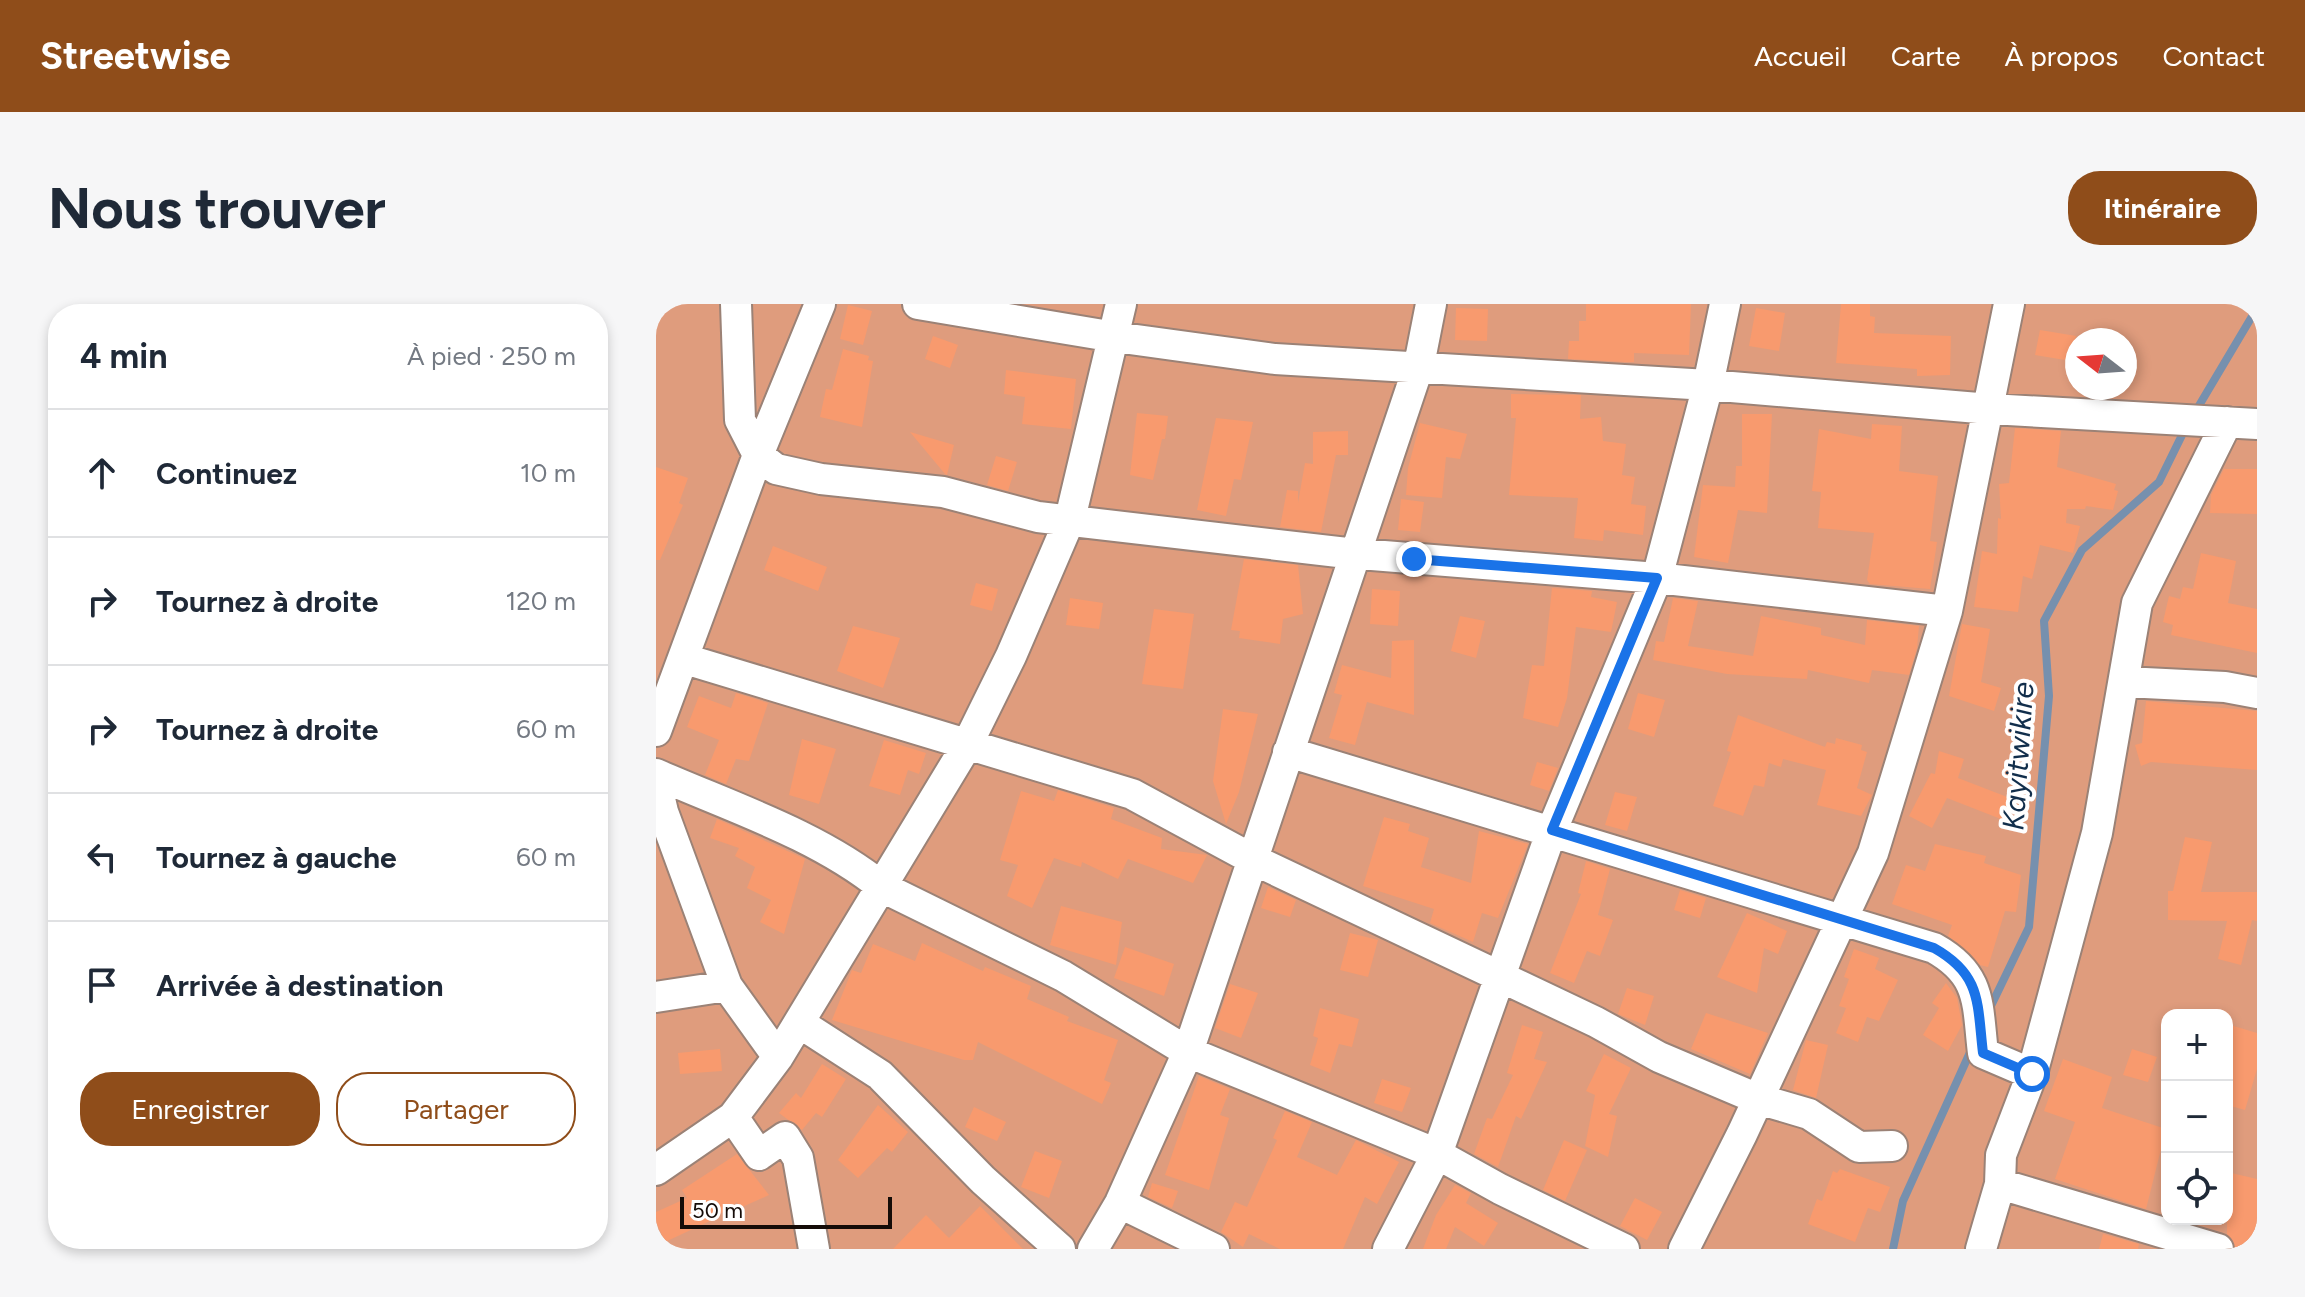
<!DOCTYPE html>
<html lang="fr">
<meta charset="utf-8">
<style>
body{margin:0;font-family:Figtree,sans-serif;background:#f6f6f7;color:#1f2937}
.controls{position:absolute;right:24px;bottom:24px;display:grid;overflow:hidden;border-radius:16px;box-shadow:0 4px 12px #0003}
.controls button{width:72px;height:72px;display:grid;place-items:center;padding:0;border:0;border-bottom:2px solid #e0e1e3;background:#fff;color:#1f2937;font:40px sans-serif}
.compass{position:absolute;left:1409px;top:24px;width:72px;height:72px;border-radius:50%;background:#fff;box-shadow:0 4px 12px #0003;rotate:287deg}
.scale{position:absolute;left:24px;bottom:20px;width:212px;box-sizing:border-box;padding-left:8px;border:4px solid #150c08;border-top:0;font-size:22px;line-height:28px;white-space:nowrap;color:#150c08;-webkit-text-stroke:6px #fff;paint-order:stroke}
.stop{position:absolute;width:24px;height:24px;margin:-18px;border:6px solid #1a73e8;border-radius:50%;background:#fff}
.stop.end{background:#1a73e8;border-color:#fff;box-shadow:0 2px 8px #0008}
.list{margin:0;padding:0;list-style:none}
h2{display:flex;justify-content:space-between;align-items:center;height:104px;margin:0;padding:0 32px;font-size:34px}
h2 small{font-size:26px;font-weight:400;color:#747a83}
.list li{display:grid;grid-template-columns:52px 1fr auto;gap:24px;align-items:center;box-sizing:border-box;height:128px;padding:0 32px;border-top:2px solid #e0e1e3}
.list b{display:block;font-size:30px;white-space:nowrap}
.list em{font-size:26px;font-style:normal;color:#747a83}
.actions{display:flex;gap:16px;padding:24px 32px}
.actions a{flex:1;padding:18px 0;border:2px solid #8f4d1a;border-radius:32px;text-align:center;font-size:28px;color:#8f4d1a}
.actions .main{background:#8f4d1a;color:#fff}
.icon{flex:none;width:44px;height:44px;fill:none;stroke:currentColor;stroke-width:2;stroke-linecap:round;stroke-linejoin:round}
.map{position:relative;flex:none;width:1601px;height:945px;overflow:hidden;border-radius:32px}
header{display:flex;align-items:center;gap:48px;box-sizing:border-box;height:112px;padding:0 40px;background:#8f4d1a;color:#fff}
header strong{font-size:38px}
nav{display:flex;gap:44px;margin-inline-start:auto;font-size:28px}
.intro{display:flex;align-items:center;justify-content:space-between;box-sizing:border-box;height:192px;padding:0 48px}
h1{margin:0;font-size:56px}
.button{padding:20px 36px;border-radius:32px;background:#8f4d1a;color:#fff;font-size:28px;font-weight:700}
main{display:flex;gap:48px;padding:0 48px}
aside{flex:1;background:#fff;border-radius:32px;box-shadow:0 4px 12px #0003}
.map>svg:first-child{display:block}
.green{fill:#df9c7d;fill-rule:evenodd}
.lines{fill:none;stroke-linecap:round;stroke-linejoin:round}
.stream{stroke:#7690ae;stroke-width:8}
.building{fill:#f89a6e}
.minor-casing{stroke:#9b8276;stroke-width:34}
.minor{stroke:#fff;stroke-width:30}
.route{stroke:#1a73e8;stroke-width:10}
.labels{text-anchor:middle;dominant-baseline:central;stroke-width:8;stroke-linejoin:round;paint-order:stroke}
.water-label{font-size:30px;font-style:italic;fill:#112e4b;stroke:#fff}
</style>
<header>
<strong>Streetwise</strong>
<nav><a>Accueil</a><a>Carte</a><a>À propos</a><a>Contact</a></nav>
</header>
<div class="intro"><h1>Nous trouver</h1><a class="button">Itinéraire</a></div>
<main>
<aside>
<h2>4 min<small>À pied · 250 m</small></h2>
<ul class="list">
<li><svg class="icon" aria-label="ahead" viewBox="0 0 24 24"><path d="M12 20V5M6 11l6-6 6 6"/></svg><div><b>Continuez</b></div><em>10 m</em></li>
<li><svg class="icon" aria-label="right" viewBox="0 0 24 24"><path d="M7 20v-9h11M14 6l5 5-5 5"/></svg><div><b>Tournez à droite</b></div><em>120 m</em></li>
<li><svg class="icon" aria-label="right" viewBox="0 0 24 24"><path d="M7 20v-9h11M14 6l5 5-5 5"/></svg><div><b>Tournez à droite</b></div><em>60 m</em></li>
<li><svg class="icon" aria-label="left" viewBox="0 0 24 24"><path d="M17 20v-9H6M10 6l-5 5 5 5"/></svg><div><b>Tournez à gauche</b></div><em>60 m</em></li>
<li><svg class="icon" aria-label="arrive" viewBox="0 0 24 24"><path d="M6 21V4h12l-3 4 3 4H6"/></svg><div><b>Arrivée à destination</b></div></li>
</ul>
<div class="actions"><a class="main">Enregistrer</a><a>Partager</a></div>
</aside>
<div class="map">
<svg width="1601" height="945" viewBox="0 0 1601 945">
<rect width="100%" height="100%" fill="#f5d9cd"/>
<path class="green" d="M0,0H1601V945H0ZM1421,36H1469V84H1421ZM1511,711H1571V915H1511Z"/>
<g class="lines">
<path class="stream" d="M1538,110L1601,4
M1333,706L1373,623L1393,392L1388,317L1426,246L1503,178L1529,125
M1237,945L1247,897L1316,744"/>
</g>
<path class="building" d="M930,0H1035L1033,51L978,49V58H970L912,55L913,37H923V17H930Z
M1185,0H1214V12L1219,13L1218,29L1295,32L1294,71L1261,72V65L1180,59Z
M192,1L216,7L207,41L184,35Z
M800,4L832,5L831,37L799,36Z
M1100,4L1129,9L1123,47L1093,42Z
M1384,26L1420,32L1415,57L1379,51Z
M277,32L302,41L294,64L269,55Z
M187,45L213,52L212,56L217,57L206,123L164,113L170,85L176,86Z
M350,66L420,75L415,125L366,120L369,93L348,90Z
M855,90L925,91L924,115L945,113L947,137L970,140L966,171L979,173L975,200L990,202L987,231L948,226L947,237L918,234L922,194L853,191L860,114H855Z
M481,109L512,112L509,135H506L497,176L474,171Z
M1086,110H1116L1111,209L1082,206L1072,259L1038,253L1047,181L1079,183L1080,162H1086Z
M560,114L597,118L585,176L578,175L570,212L541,206Z
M764,119L811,130L804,155L790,153L786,194L750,191L752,164Z
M1216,120L1246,122L1243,167L1282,172L1274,237L1281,238L1274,285L1214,280L1211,276L1218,229L1162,224L1165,188L1156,187L1163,125L1215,135Z
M1359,124L1405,127L1401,163L1460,180L1458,186L1462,187L1457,206L1430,202L1429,205H1411L1410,219L1424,222L1417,249L1384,241L1376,275L1367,272L1362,308L1318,303L1326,247L1341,250L1342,214L1345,215L1343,180L1353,179Z
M692,127V151H680L665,228L624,223L631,186L642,187V199L649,159L657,160V128Z
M254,128L298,141L291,171L289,170Z
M340,152L361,158L352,187L331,181Z
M0,163L32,174L23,199L27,201L4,256H0Z
M1568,165H1601V210L1554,209L1555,191Z
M745,195L768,198L764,228L742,226Z
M117,242L171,263L162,287L108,266Z
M1545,249L1580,257L1572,299L1601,305V349L1515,331L1517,321L1507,318L1513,292L1524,295L1527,283L1537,285Z
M588,255L642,261L647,310L627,315L624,340L583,334L584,327L575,326Z
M320,279L342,285L336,307L314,301Z
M896,284L936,287L935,293L961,298L955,328L920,323L911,394L902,423L867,414L876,361L888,362Z
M716,285L744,287L742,322L714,320Z
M414,294L447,299L443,325L410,321Z
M1017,294L1042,297L1032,342L1097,352L1105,312L1165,324V331L1209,341L1211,316L1263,322L1261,344L1253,371L1216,366L1213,379L1152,366L1151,375L1071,370L997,356L1000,337L1008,338Z
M498,305L538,310L527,385L486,380Z
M804,312L829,317L820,354L795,347Z
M1306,320L1334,325L1325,378L1345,384L1338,407L1293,392Z
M197,322L244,334L227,384L181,367Z
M758,336V411L711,398L699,441L673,434L686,391L678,389L686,361L735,374L736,337Z
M80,389L112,399L93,457L80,455L70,480L49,471L63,436L31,423L43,392L75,404Z
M982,389L1009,396L998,433L972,425Z
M1490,397L1601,407V466L1495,458L1485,462L1479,441L1486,439Z
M567,405L602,410L583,488L570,520L557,477Z
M1082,411L1169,443L1171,438L1179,440L1180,434L1206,441L1205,446L1211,448L1201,484L1216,491L1205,512L1161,501L1170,466L1127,455L1125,463L1113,459L1108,483L1098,481L1087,512L1057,502L1075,448L1071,447Z
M146,435L180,445L163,500L133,491Z
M228,436L270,449L263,470L252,466L244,491L213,482Z
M1283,447L1308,455L1302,474L1359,496L1350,517L1291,494L1276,524L1253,512L1275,469L1279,470Z
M881,458L902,464L893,487L874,481Z
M402,486L458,504L455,515L506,534L505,545L551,551L537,579L472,555L462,575L426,558L425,563L398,554L376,604L351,592L362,561L344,556L365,487L398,497Z
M959,488L981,493L971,527L949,521Z
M728,513L754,520L752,527L773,534L765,563L815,579L823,527L872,540L842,614L826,609L817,638L774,619L778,605L707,582Z
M61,515L149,555L128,630L104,618L115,596L91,584L99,563L79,552L83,544L54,534Z
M1529,533L1556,538L1545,588H1601V617L1596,616L1585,661L1562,655L1571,617L1512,616V587H1517Z
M1279,540L1330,552L1328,559L1365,571L1360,608L1349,607L1332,663L1324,661L1292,632L1296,621L1236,600L1250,561L1269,567Z
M930,557L954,565L942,611L957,616L944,652L931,647L918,679L894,669L925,590L922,589Z
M612,583L640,596L634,613L605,604Z
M1024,586L1050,594L1044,614L1018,606Z
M405,602L466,618L460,661L394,641Z
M1091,609L1131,627L1122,650L1108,644L1101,689L1061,673Z
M694,629L722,636L712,673L684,666Z
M266,639L327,667L329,663L375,682L371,695L413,713L411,717L462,736L448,776L455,779L446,800L322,738L317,756H308L176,716L196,666L205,669L217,640L259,657Z
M469,643L518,660L508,692L458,674Z
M1198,645L1223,654L1219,665L1242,676L1223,717L1211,713L1202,738L1180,729L1190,704L1183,702L1193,675L1188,673Z
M1290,679L1301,694L1306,721L1292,747L1267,731L1283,704L1276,699Z
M574,680L602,689L585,734L559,724Z
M971,684L998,692L989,721L962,710Z
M664,704L703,715L696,743L683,740L674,769L654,761L662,734L657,732Z
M1050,709L1112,729L1094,770L1035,745Z
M1571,720L1601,729V765L1589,806L1571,801Z
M866,721L887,728L878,755L891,758L865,815L860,812L842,863L818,850L831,814L836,815L857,771L851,769Z
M1150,736L1172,741L1160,794L1137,786Z
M64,745L66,767L24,770L22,749Z
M1476,745L1501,753L1492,778L1467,771Z
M948,750L975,764L953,810L961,812L952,853L929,842L939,791L930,787Z
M1407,755L1456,773L1446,804L1510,825L1490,905L1399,875L1419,818L1388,807Z
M166,760L190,775L166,813L160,809L146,826L123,809L140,789L145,794Z
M543,772L574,785L564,811L573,814L553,886L509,871Z
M726,775L755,784L746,808L718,799Z
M222,801L252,828L236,848L231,844L202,874L182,856Z
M318,803L350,818L341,837L309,823Z
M629,807L656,818L641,853L681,871L700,836L743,858L721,900L709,893L687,945H624L593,930L587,943L565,928L579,898L591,903L621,836L617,834Z
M908,836L931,846L909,897L887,886Z
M379,847L406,857L393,894L365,883Z
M81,850L113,891L84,904L81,898L54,917L9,938L0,918V908L31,894L26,886Z
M1184,865L1234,883L1224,908L1212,904L1199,938L1152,920L1161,895L1166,897L1177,867L1181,869Z
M1571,868L1601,875V924L1594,945H1580L1571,930Z
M496,879L522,887L516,904L492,893Z
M799,881L815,889L810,899L842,919L828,942L799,923L790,945H767L780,911Z
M979,894L1006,908L991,936L964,922Z
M324,902L367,945H237L270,911L293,934Z
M1447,930L1483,940L1482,945H1443Z"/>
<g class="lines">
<g class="minor-casing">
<path id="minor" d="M80,0L84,116L102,151L120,165L165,175L287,188L382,213L691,249L1001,274L1291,307
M262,0L459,33L619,55L1052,81L1334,105L1601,120
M29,355L476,490L598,556L940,718L1003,753L1102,795L1153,810L1203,843L1236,842
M1469,378L1569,383L1601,389
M0,427L102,151L164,0
M632,448L1278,644C1326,671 1321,699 1327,749L1376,770L1345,851L1344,880L1562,945
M0,470C75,503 162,531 226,583L407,672L532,748L781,850L844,885L968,945
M0,478L7,508L71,682L122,753
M0,693L71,682
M145,720L224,771L327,876L404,945
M1376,770L1441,529L1481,299L1571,118
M77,813L103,851L129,833L142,854L158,945
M0,866L77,813L122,753L311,441L355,352L414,215L465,0
M464,899L558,945
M437,945L464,899L532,748L763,61L775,0
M732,945L781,850L896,526L1001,274L1052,81L1069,0
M1028,945L1086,830L1217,549L1291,307L1353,0
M1325,945L1344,880"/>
</g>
<use href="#minor" class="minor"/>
</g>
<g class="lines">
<path class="route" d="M758,255L1001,274L896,526L1278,644C1326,671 1321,699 1327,749L1376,770"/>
</g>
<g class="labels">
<g class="water-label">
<text transform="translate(1362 452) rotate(-86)">Kayitwikire</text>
</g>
</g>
</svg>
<div class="controls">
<button>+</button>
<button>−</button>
<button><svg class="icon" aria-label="locate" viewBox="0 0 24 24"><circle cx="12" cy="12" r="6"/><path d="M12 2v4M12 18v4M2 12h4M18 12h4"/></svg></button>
</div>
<svg class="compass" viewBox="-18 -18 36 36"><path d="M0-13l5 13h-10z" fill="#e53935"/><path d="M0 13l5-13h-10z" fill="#747a83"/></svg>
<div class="scale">50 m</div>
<div class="stop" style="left:1376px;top:770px"></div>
<div class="stop end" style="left:758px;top:255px"></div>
</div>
</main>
